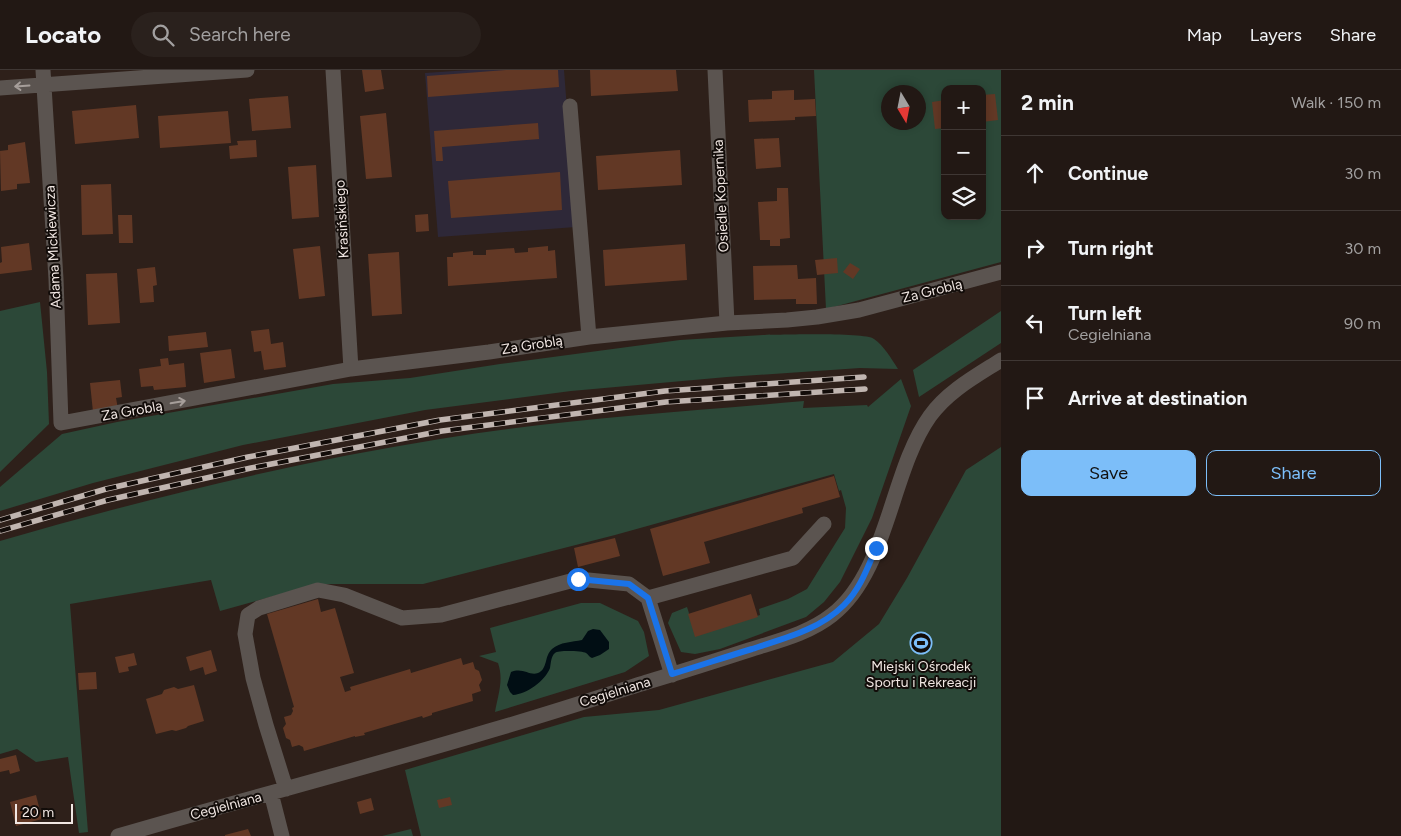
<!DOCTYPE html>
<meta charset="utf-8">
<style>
body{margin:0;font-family:Figtree,sans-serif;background:#2a211d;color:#f1f3f6}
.controls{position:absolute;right:15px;top:15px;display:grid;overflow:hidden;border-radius:10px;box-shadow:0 2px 8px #0003}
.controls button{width:45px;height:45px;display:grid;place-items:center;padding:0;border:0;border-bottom:1px solid #3f3734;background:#221814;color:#f1f3f6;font:25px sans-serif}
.compass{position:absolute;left:881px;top:15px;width:45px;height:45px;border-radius:50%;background:#221814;box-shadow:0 2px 8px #0003;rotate:170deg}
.scale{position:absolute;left:15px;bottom:12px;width:58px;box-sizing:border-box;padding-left:5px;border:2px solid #f1e7e3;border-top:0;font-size:14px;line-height:18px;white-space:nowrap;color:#f1e7e3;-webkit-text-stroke:4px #120c09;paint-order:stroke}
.stop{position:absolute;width:15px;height:15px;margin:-11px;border:4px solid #1a73e8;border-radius:50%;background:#fff}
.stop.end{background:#1a73e8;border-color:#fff;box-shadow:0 1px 5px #0008}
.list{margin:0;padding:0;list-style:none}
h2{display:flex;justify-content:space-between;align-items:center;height:65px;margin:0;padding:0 20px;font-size:21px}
h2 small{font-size:16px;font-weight:400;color:#a2a0a0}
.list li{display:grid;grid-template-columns:32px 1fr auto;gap:15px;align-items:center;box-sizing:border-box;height:75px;padding:0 20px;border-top:1px solid #3f3734}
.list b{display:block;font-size:19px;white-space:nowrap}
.list p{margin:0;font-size:16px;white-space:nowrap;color:#a2a0a0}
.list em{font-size:16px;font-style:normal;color:#a2a0a0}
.actions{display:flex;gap:10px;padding:15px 20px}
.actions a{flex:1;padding:11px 0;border:1px solid #7cbef9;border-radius:10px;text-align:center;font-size:18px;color:#7cbef9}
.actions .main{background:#7cbef9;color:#111}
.icon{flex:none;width:28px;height:28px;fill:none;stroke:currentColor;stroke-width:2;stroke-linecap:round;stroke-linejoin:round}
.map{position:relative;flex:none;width:1001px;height:766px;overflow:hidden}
header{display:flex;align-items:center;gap:30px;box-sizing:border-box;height:70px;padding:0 25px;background:#221814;border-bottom:1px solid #3f3734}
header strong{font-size:24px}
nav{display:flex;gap:28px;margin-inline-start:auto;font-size:18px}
.search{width:350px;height:45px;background:#2a211d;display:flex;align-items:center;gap:12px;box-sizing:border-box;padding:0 18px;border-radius:28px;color:#a2a0a0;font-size:19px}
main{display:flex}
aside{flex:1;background:#221814}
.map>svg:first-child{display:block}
.industrial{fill:#2e2838}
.green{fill:#2c4838;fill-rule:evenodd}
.water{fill:#010e14}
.building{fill:#623825}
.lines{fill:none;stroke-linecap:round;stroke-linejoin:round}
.minor{stroke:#5b5450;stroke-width:15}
.rail-casing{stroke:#c0b5b0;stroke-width:5.5}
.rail{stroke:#120c09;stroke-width:4;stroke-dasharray:11;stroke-linecap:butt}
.oneway{stroke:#a69e9a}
.route{stroke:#1a73e8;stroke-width:6}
.labels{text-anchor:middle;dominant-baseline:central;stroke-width:4;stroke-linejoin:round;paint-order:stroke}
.street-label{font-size:14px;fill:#f1e7e3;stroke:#120c09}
.poi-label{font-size:14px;fill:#f1e7e3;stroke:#120c09}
</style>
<header>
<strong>Locato</strong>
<div class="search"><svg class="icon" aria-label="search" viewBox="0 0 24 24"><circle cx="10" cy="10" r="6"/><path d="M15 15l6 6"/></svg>Search here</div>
<nav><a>Map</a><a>Layers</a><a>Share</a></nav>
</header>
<main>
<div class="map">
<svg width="1001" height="766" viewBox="0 0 1001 766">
<rect width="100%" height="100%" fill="#2e201a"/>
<path class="industrial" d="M469,0H564L576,157L438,167L425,3Z"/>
<path class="green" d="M814,0H1001V192L826,239ZM945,19H982V146H945ZM888,22H918V52H888Z
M40,232L47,302L49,354L0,402V241Z
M1001,241V273L919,327L913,300Z
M763,265C780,265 865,262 874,269C884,276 891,288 898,299L860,298L727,307L571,321L425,340L243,375L93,413L0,441V417L62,364L117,352L333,314L410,308L500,294L680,270Z
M901,309L911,336L872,448L840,512L824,532L806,547L720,579L695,584L681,582L668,553L672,543L687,537L696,565L760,545L759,539L788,529L807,519L845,458L846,438L841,420L839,421L834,404L615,465L423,514H317L220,541L211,510L70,534L88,762L79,763L68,687L36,692L17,679L0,684V471C145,429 291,393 440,369C561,349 683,342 804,331L803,338L867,335L868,337Z
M1001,377V766H421L405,700L584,647L659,640L833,592L879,554L907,508L966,400Z
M581,533H600L638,551L644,562L649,586L625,602L495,642C498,625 504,610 498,593L479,586L496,582L490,558Z
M411,759L413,766H382Z"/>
<path class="water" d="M593,559L600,560L609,572V579L600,585L592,588C589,587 588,584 586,583C583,581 558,580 555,583C551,586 551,593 550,598C545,611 527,624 513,625L510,622L507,615L511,602C523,597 529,606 538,603C548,599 544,586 552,579C560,572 572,572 582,570L588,561Z"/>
<path class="building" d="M362,0H381L384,19L365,22Z
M506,0H558L559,17L428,27L427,6Z
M590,0H676L678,21L591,26Z
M794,20V30L815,29L816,46L795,47V50L749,52L748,30L772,29V21Z
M995,24L998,50L982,52V25Z
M288,26L291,58L252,61L249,29Z
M945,30V58L935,59L932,32Z
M136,35L139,68L75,74L72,41Z
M228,41L231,73L160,78L158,46Z
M386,43L392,107L366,109L360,46Z
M538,53L539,69L442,77L443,91H436L434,61Z
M779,68L781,97L756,99L754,69Z
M256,70L257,87L230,89L229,76L238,75L237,71Z
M25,72L30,113L17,114V119L1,121L0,81L8,80V75Z
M680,80L682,115L598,120L596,86Z
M316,95L319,147L292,149L288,97Z
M560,102L562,140L451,148L448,111Z
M111,114L113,164L82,165L81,115Z
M777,118H788L790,168L780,169V176H770V170H760L758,132L777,131Z
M428,144L429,161L416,162L415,145Z
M118,145H132L133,173H119Z
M29,173L32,200L0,204V193L2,192L1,177Z
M685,174L687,210L605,216L603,180Z
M320,176L325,226L299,229L293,179Z
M548,176V181L555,180L557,208L448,216L447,187H453V183L473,181V185H486V180L514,178L515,183L528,182V178Z
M399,182L402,244L372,246L368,184Z
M837,188L838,203L817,205L815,190Z
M850,193L860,199L853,209L843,202Z
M797,195L798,209L816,208L817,234H796V229L754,230L753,196Z
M155,197L157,215L153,216L154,232L140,233L137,199Z
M117,203L120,253L88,255L86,204Z
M269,259L271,274L283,272L286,297L264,300L261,281L254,282L251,261Z
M206,262L208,277L169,281L168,266Z
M231,279L235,308L204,313L200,283Z
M168,288L169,295L184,293L186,317L154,320L153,316L141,317L139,299L161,296L160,289Z
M120,310L122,327L116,328L118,339L93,342L90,313Z
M834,406L840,427L802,438L803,443L704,472L710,493L663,506L650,459Z
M615,468L620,486L578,497L574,478Z
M751,524L758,547L695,567L688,544Z
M318,529L321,542L335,538L354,603L340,607L345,622L351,620L350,617L410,599L411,603L461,588L463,595L473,592L475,599L479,601L482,610L479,615L481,621L472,624L473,631L432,643V645L423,648L422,646L364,663L365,665L355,667V666L304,681L303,677L299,675L292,677L290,670L286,668L283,658L286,654L284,647L291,645L293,641L292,638L294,637L267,544Z
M211,580L217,601L205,605L203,597L190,601L186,587Z
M134,583L137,595L128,597L129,601L119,603L115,587Z
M96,602L97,619L79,620L78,603Z
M194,615L204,651L188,656L186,658L176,661L172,660L156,664L146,629L162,624L164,620L174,617L178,619Z
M16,685L20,701L10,704L9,700L0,702V689Z
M36,725L42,749L16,756L10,732Z
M450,727L452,735L439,738L437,730Z
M371,728L374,740L360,744L357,732Z
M248,759L251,766H225V765Z"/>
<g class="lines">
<path class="minor" d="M43,0L56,209L61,353L351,299L489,282L589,267L727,253L787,250L817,247L859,240L1001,202
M333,0L351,299
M715,0L727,253
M0,18L247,0
M570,36L589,267
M648,528L793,488L824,454
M286,719L266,655L253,608L245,564L248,545L259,538L318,520L344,525L402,548L441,545L578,509L629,514L648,528L672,605
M271,723L282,766
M118,766C241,730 366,698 489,661C542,646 594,629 647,612C681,602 715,591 749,580C777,571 808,564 832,545C888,502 890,402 930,346C948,321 976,306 1001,290"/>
<g class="rail-casing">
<path id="rail" d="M0,450L106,419L248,387L440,350L665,321L864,307
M0,461L108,430L251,398L442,361L666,332L865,319"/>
</g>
<use href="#rail" class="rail"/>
</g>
<defs><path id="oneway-shaft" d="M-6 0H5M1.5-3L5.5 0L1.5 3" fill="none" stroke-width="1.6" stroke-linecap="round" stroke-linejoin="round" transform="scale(1.25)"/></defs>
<g class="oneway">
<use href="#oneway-shaft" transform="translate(22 16) rotate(176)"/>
<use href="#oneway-shaft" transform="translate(178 332) rotate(-10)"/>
</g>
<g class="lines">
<path class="route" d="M578,509L629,514L648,528L672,604C699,596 725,587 752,579C785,568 819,560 844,535C860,519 867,499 876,478"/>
</g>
<defs>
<g id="stadium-ring" transform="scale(1.125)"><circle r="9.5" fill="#120c09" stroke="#7cbef9" stroke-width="1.5"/><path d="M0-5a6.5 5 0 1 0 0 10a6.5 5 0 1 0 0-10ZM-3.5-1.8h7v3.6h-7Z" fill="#7cbef9"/></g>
</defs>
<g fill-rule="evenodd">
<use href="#stadium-ring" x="921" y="573"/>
</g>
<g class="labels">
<g class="street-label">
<text transform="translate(721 126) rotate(-93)">Osiedle Kopernika</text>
<text transform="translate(342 149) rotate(-93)">Krasińskiego</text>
<text transform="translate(53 177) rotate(-93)">Adama Mickiewicza</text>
<text transform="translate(932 221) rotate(-14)">Za Groblą</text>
<text transform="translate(532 275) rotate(-9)">Za Groblą</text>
<text transform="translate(132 341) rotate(-10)">Za Groblą</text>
<text transform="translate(615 622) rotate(-17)">Cegielniana</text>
<text transform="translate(226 736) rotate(-15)">Cegielniana</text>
</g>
<g class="poi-label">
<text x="921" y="596">Miejski Ośrodek<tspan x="921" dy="16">Sportu i Rekreacji</tspan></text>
</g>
</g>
</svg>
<div class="controls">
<button>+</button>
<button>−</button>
<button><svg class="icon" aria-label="layers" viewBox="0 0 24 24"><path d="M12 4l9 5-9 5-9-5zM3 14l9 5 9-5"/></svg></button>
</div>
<svg class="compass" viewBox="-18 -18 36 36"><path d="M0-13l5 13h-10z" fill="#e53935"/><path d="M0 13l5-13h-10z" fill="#a2a0a0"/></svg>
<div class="scale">20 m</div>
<div class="stop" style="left:578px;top:509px"></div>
<div class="stop end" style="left:876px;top:478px"></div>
</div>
<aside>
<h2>2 min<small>Walk · 150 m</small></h2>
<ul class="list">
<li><svg class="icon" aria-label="ahead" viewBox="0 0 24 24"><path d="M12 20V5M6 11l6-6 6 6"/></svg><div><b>Continue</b></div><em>30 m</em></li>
<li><svg class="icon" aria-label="right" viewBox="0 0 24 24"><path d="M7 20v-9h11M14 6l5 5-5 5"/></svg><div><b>Turn right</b></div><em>30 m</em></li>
<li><svg class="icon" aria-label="left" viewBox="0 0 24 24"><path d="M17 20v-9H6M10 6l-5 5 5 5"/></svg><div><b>Turn left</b><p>Cegielniana</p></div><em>90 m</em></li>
<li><svg class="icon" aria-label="arrive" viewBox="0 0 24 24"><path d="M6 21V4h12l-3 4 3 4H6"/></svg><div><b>Arrive at destination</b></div></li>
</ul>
<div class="actions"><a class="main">Save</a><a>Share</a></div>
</aside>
</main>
